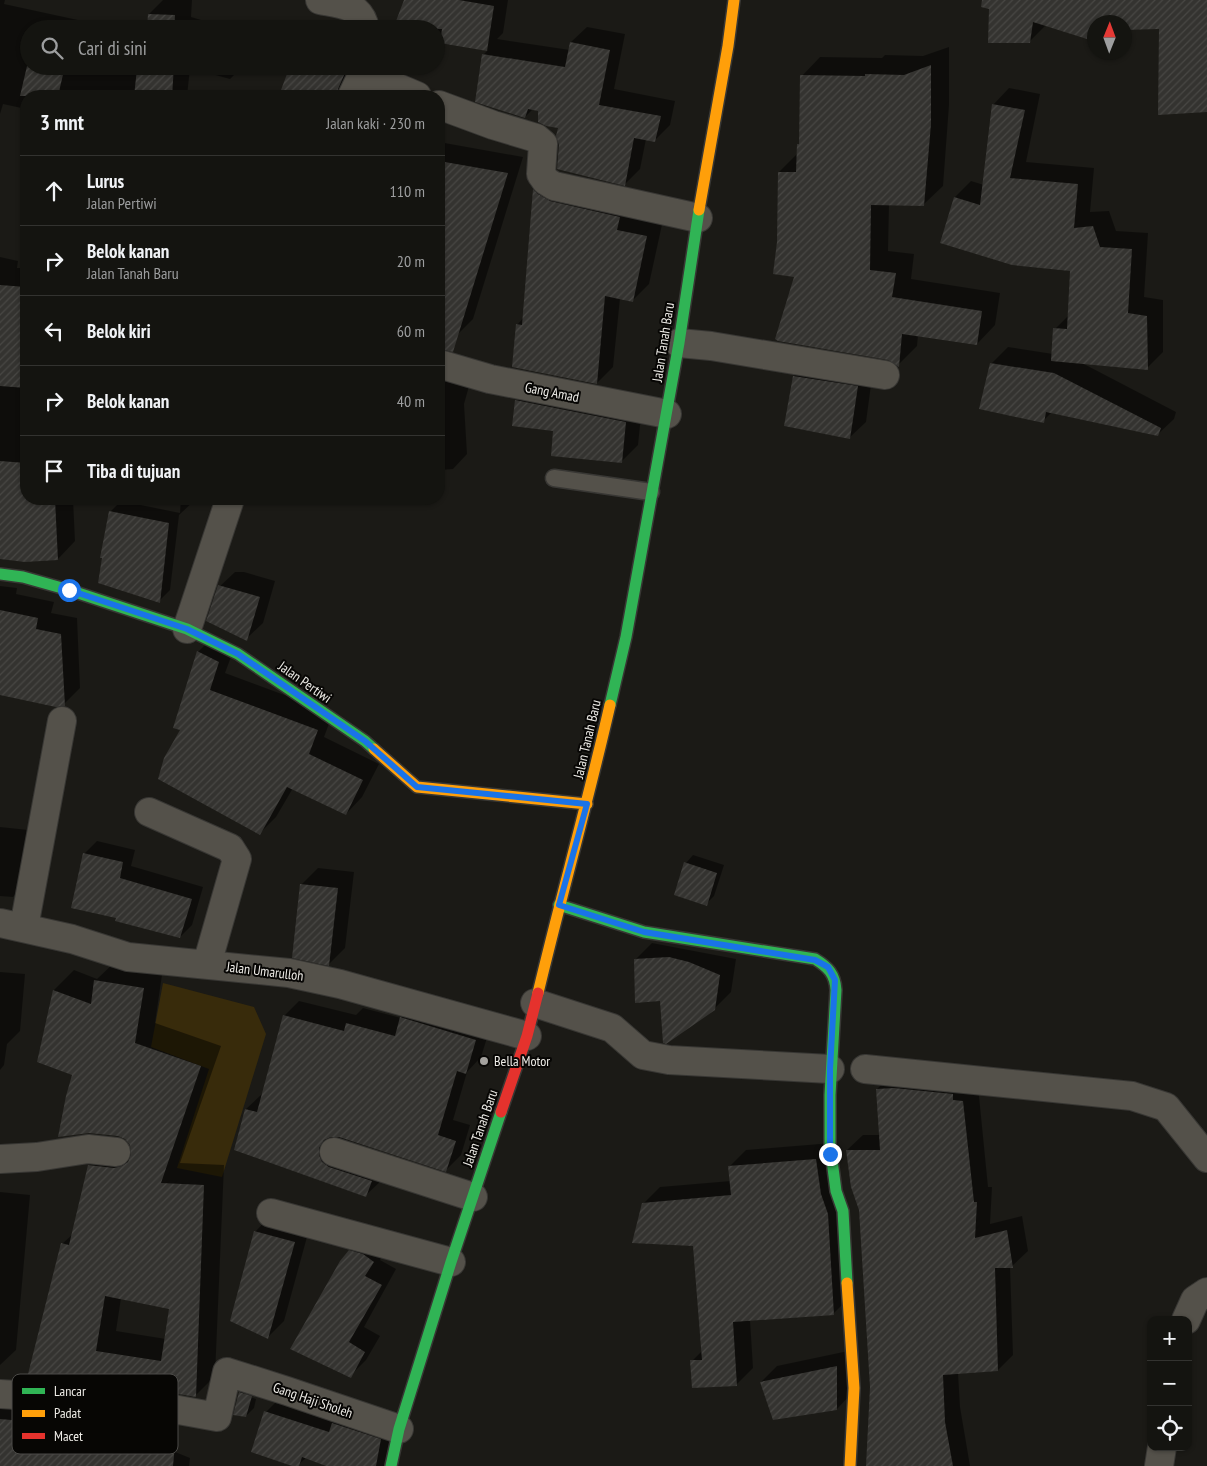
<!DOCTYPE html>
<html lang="id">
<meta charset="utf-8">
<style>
body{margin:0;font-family:"PT Sans Narrow",sans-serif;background:#1d1d19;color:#f1f3f6}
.controls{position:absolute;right:15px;bottom:15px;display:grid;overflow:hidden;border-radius:10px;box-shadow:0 1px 4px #0004}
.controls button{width:45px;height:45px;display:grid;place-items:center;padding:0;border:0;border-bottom:1px solid #333330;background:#141410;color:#f1f3f6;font:25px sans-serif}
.compass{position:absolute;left:1087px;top:15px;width:45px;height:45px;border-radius:50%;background:#141410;box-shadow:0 1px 4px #0004;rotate:1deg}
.stop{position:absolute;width:15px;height:15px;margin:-11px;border:4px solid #1a73e8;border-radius:50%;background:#fff}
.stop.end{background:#1a73e8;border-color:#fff;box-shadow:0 1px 5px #0008}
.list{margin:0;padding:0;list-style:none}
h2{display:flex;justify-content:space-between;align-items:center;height:65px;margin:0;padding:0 20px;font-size:21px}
h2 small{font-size:16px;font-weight:400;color:#9d9e9f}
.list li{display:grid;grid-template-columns:32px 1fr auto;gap:15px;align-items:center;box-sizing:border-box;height:70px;padding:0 20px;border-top:1px solid #333330}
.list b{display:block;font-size:19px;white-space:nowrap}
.list p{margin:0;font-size:16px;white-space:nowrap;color:#9d9e9f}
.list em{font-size:16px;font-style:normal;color:#9d9e9f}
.icon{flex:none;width:28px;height:28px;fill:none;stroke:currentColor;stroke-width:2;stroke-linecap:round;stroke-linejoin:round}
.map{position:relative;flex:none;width:1207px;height:1466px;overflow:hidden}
.search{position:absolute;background:#141410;box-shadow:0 1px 4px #0004;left:20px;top:20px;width:425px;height:55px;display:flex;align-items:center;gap:12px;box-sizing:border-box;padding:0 18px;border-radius:28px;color:#9d9e9f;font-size:19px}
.panel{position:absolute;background:#141410;box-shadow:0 1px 4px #0004;left:20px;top:90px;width:425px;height:415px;border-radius:20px}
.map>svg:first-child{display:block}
.green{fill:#382b0b}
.shadow{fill:#0007;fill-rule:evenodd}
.building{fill:url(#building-hatch);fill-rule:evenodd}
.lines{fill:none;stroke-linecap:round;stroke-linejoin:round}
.lane-casing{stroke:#383734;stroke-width:19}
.street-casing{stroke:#383734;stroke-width:30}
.fast-casing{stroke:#383734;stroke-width:14}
.slow-casing{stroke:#383734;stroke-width:14}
.jam-casing{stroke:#383734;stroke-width:14}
.lane{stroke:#54514a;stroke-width:16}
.street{stroke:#54514a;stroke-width:28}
.fast{stroke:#30b455;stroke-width:11}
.slow{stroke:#ff9f0a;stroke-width:11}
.jam{stroke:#e5322d;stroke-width:11}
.route{stroke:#1a73e8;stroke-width:6}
.poi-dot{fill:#a4a29e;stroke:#070604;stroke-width:2}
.labels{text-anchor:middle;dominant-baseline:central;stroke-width:4;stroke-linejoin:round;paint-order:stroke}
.street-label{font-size:14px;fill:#eeece7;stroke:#070604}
.poi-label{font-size:14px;fill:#eeece7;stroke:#070604;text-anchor:start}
.key{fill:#070604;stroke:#4c4b48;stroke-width:1}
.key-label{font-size:14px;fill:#eeece7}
</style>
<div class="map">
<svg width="1207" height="1466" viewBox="0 0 1207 1466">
<defs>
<pattern id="building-hatch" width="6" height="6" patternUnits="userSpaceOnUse" patternTransform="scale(1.25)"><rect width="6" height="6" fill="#343330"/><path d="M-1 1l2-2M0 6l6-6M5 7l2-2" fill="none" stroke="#484744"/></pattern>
</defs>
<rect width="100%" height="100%" fill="#1b1a16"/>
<path class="green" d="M163,983L254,1007L266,1034L222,1177L177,1168L209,1069L151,1047Z"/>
<path class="shadow" d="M0,0H5L4,4L87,22L86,29H29V66H243L230,79L190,68L187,96H26V109L3,104L0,114Z
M163,0H192L191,17L231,29H148L149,14Z
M405,0H508L503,33L497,39L570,50L571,42L587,27L625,34L614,89L675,101L670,125L655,140L646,139L640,169L625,184L540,110L533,109L525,117L483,55L488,50L436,41V29Z
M990,0H1207V111L1160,28L1124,22H1094V29L1086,37L1046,25L1029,42Z
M949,47V105L943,186L924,204H889L888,251L914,254L911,279L1000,293L995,325L977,344L918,335L917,346L898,365L795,276L778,242L779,172L798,153L800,143L802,76L820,57L882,58L885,55L923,56Z
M291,66H356L352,79L336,96L328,94L326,96H291L281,94Z
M1009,88L1040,94L1026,162L1094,168L1090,212L1109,211L1116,231L1148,233L1144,297L1163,300V352L1147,368L1082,363L1176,412L1174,419L1157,435L1052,412L1043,421L991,364L1008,347L1053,354L1055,329L1069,315L1072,270L955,197L971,181L984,185L993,105Z
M439,142L523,157L473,319L457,335L439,329Z
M550,174L663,220L649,284L633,300L620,298L613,367L597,383L517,325L524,317L534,190Z
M0,257L18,261L17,268H26V499H73L75,541L58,559L0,539Z
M810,360L873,370L866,422L849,438L785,426L794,376Z
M473,372L464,404L467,454L453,469L439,470V377Z
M533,384L642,406L638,445L622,461L555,430L517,401Z
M181,499H196L179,515L170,590L159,601L110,512L121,501L180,513Z
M235,572H244L275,581L263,623L246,639L218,588Z
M0,586L17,588L16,594L54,602L51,613L77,618L80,688L64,704L0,688Z
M214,636L235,646L225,673L333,713L324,737L379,764L362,797L346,814L293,788L276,817L260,833L182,729L198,652Z
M0,827L38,831L29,881L13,897L0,896Z
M97,841L135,850L131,866L203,887L192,925L180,937L117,917L84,854Z
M693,855L724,865L714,896L706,904L686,863Z
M318,868L354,872L345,948L329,964L294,957L302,884Z
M652,943L736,959L731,992L714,1009L661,1000L635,960Z
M116,961L163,968L155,1023L221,1046L180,1163L224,1165L215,1376L195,1396L143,1386L85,1383L62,1244L73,1234L89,1165L109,1145L132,1148L131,1145L73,1075L39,1061L54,990L74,970L97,979ZM121,1298L170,1308L166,1339L116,1331Z
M0,972L25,974L20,1031L7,1044L4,1065L0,1070Z
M299,1001L356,1015L363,1008L401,1018L417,1002L491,1025L481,1057L467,1072L453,1120L470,1125L461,1155L446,1170L334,1136V1139L382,1180L366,1195L236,1149L246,1109L262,1094H263L284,1016Z
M892,1074L978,1086L988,1187H992L990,1224L1022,1216L1028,1251L1012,1266H1010L1013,1355L998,1370L958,1373L960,1407L970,1466H867L871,1387L860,1210L847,1150L863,1135H880L877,1089Z
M832,1143L850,1297L833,1314L750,1320L753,1368L737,1384L692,1361L703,1350L695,1245L643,1204L660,1187L731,1181L730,1166L746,1150Z
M0,1192L30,1195L16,1350L0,1365Z
M271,1215L310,1226L284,1321L268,1337L255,1232Z
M365,1235L389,1245L380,1260L396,1269L364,1327L380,1336L366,1360L350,1376L292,1349L350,1251Z
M853,1350V1392L837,1409L761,1382L777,1366Z
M248,1385L259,1388L257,1397L244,1392V1395L256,1399L254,1408L246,1416L240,1393Z
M282,1396L396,1423L387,1466H329L306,1458L297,1466L266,1412Z
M0,1400L84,1407L81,1414L190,1458L189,1466H0Z"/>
<path class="building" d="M404,0H459L494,6L487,51L440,43L442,29H393Z
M982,0H1207V112L1158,115L1159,29L1124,30V22H1094V30H1091L1087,39L1033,22L1030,43H988L989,9L981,7Z
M148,14L175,15L174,29H147Z
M570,42L610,50L599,105L661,116L655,142L634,138L625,186L557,169L559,145L556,136L558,128L546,126L538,122V111L528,109L525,118L475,102L482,54L565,67Z
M931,65V124L924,206L871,205L870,270L896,273L892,297L982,311L977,345L902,334L899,367L888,360L778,341L775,339L794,277L773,274L777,242L778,172H796L797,144H799L800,75L865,76V74L904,75Z
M27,66H65L58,96H20Z
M145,66H174L172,96H134L137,69L145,70Z
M290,66H348L338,89L337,96L320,95V96H301L281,90Z
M992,104L1025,110L1010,178L1078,184L1074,228L1093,226L1100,247L1132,249L1128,313L1147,316L1148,370L1051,361L1053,328L1067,329L1070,271L1012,265L940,243L954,197L980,205Z
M439,161L508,173L453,352L439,349Z
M533,189L538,194L550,201L620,217L617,230L647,236L633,302L605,296L597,384L512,367L516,324L522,325Z
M0,285L26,287V388L0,386Z
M990,363L1054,373L1161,428L1158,436L1046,412L1044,423L979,409Z
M793,376L858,386L850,439L784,426Z
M515,400L626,422L622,463L551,456L553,431L512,426Z
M0,461L26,463V499H55L58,560L25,562L0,559Z
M109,511L169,523L160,603L98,583L102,558H100Z
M218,585L260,597L247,641L206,621Z
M0,610L38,618L36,629L61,634L65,706L56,707L0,695Z
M197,651L219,662L210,690L318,730L309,754L363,780L346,815L287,787L260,835L158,779L164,758L180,730L173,728Z
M83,853L123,862L120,878L192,899L180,938L115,921L116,918L71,908Z
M684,862L717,873L707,906L674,895Z
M300,884L338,888L329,966L292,958Z
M669,957L689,962L720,975L715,1010L666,1044L663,1043L660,1001L635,1003L634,959Z
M94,980L144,988L135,1043L201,1066L161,1183L204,1185L196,1397L143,1388L85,1384L28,1374L61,1243L69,1245L88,1165L114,1168L122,1166L128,1162L131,1154L130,1145L125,1139L118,1136L89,1133L58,1137L66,1096L72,1075L37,1062L53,990L91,1004ZM105,1296L169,1309L161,1361L96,1351Z
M283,1015L344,1031L346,1023L395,1036L400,1017L476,1040L466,1074L457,1071L438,1135L456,1141L446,1172L339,1137H331L324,1140L319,1148V1155L322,1162L329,1167L372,1181L366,1197L234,1150L245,1109L257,1112Z
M894,1088L953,1094V1100L963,1101L974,1202H977L975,1238L1007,1230L1013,1268H995L998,1371L943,1375L945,1422L953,1466H866L870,1387L859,1210L851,1187L846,1150H880L876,1089Z
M816,1159L821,1194L828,1214L834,1315L733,1322L737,1386L692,1388L690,1360H702L693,1246L632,1243L642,1203L731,1195L728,1166Z
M254,1231L295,1242L268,1339L230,1321Z
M349,1250L363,1254L374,1262L365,1276L382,1285L349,1342L365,1352L351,1378L290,1349L340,1261Z
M837,1366V1410L773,1420L760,1382Z
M239,1392L252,1396L246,1417L233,1415Z
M264,1411L329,1432L332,1423L381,1439L376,1466H326L302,1457L299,1466H292L251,1452Z
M0,1419L176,1434L173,1466H0Z"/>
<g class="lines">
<g class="lane-casing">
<path id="lane" d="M554,478L651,492"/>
</g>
<g class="street-casing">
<path id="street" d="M320,0C340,4 361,4 365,29
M363,73L417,96
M352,96L363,73L364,66
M439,105L493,125L536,138L543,144L541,174L546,181L554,186L698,218
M679,343L711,346L885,375
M439,364L490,379L667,414
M187,629L230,499
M149,812L230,848L237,859L207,964
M0,923L72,939L128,957L289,973L340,984L527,1036
M24,927L62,721
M535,1003L612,1028L643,1055L669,1060L830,1069
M865,1069L1132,1096L1166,1107L1207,1158
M334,1152L473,1197
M0,1159L37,1157L88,1149L116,1152
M271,1213L451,1262
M1186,1320L1195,1300L1207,1292
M0,1394L140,1403L217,1417L227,1372L287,1391L399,1429
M1159,1466L1162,1447"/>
</g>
<g class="fast-casing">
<path id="fast" d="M0,574L23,577L69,590L187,629L238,654L365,741L374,749
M610,705L626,637L679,343L699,210
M559,905L644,932L815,959C828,967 835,974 836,990L830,1095V1145L836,1191L843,1211L847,1283
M391,1466L399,1429L451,1262L501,1112"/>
</g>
<g class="slow-casing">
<path id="slow" d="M699,210L728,46L734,0
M374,749L417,787L587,804
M538,993C561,897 588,801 610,705
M847,1283L854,1388L850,1466"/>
</g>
<g class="jam-casing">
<path id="jam" d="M501,1112L527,1036L538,993"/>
</g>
<use href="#lane" class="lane"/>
<use href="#street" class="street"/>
<use href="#fast" class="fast"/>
<use href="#slow" class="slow"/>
<use href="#jam" class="jam"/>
</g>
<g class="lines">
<path class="route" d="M69,590L187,629L238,654L365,741L417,787L587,804L559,905L644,932L815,960L828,967L835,980L830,1069V1154"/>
</g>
<circle class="poi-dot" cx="484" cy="1061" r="5"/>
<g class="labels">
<g class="street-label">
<text transform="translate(663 342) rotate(-81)">Jalan Tanah Baru</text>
<text transform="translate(552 392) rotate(11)">Gang Amad</text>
<text transform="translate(305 682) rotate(35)">Jalan Pertiwi</text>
<text transform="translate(587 739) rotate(-77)">Jalan Tanah Baru</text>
<text transform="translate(265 971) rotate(7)">Jalan Umarulloh</text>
<text transform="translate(480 1128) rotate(-71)">Jalan Tanah Baru</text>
<text transform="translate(313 1400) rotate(19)">Gang Haji Sholeh</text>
</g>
<g class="poi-label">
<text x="494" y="1061">Bella Motor</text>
</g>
</g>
<rect x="12" y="1374" width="166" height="80" rx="8" class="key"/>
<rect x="22" y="1388" width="23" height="6" fill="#30b455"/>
<rect x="22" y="1410" width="23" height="7" fill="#ff9f0a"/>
<rect x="22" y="1433" width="23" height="6" fill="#e5322d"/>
<g class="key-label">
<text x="54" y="1396">Lancar</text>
<text x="54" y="1418">Padat</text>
<text x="54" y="1441">Macet</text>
</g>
</svg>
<div class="controls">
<button>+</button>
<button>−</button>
<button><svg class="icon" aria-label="locate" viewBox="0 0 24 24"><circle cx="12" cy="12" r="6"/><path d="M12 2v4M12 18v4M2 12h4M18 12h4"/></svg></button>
</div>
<svg class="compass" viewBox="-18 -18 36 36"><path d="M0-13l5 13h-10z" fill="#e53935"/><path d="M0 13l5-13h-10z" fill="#9d9e9f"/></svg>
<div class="stop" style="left:69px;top:590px"></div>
<div class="stop end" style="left:830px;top:1154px"></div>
<div class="search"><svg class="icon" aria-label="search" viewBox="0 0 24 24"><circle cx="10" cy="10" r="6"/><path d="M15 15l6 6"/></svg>Cari di sini</div>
<section class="panel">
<h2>3 mnt<small>Jalan kaki · 230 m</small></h2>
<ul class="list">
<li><svg class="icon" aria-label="ahead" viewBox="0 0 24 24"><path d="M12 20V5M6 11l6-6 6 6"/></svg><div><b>Lurus</b><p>Jalan Pertiwi</p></div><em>110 m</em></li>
<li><svg class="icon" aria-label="right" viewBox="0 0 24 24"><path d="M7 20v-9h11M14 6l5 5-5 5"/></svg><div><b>Belok kanan</b><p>Jalan Tanah Baru</p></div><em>20 m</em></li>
<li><svg class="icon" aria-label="left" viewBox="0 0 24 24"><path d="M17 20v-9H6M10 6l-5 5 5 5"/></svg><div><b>Belok kiri</b></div><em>60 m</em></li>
<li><svg class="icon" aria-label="right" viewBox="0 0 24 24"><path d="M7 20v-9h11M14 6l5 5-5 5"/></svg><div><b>Belok kanan</b></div><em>40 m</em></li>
<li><svg class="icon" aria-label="arrive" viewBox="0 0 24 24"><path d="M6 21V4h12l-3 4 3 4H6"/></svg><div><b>Tiba di tujuan</b></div></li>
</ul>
</section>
</div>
